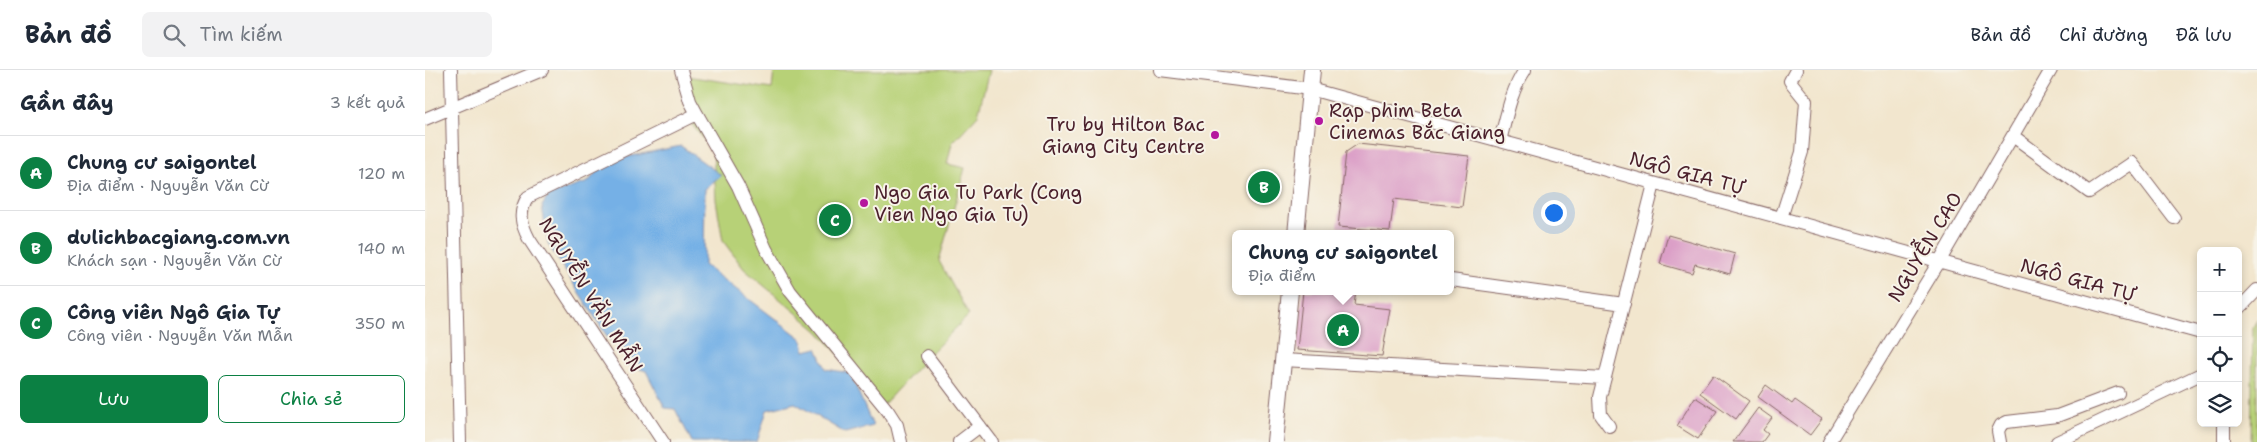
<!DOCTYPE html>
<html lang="vi">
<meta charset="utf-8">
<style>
body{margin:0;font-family:"Shantell Sans",sans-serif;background:#f2f2f3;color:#1f2937}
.controls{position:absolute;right:15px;bottom:15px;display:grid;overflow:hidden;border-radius:8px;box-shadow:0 2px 8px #0003}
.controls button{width:45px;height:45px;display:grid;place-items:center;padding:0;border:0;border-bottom:1px solid #e0e1e3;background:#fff;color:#1f2937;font:25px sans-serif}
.you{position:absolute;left:1128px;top:142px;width:18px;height:18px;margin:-12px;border:4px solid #fff;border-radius:50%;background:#1a73e8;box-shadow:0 0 0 8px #1a73e833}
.badge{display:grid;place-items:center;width:32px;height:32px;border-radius:50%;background:#0b8043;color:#fff;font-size:16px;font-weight:700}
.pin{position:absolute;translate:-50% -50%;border:2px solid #fff;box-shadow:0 1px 5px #0006}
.popup{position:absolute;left:807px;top:160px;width:222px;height:65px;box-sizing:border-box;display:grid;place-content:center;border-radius:8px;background:#fff;filter:drop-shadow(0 1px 4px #0005);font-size:16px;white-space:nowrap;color:#747a83}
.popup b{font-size:19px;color:#1f2937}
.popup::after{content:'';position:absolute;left:50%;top:100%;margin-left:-10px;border:10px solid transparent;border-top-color:#fff}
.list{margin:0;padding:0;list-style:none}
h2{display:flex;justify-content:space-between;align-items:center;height:65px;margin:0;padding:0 20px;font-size:21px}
h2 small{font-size:16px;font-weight:400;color:#747a83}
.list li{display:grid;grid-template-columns:32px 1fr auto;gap:15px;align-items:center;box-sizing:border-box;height:75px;padding:0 20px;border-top:1px solid #e0e1e3}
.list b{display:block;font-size:19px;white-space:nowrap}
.list p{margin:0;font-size:16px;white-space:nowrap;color:#747a83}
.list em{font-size:16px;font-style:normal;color:#747a83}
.actions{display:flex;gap:10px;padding:15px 20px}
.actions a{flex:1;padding:11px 0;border:1px solid #0b8043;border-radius:8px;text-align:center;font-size:18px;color:#0b8043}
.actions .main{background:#0b8043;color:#fff}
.icon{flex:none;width:28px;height:28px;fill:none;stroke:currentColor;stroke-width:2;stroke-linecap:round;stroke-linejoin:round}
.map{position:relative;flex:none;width:1832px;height:372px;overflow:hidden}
header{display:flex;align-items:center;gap:30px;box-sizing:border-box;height:70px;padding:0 25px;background:#fff;border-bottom:1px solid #e0e1e3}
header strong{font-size:24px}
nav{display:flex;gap:28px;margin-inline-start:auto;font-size:18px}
.search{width:350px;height:45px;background:#f2f2f3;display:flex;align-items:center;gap:12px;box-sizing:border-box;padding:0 18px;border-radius:8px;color:#747a83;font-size:19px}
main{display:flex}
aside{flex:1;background:#fff}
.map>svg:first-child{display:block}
.green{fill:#b7d177;stroke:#807851}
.water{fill:#75b0e6;stroke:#606888}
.building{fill:#db9fc7}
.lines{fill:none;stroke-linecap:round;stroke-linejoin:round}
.minor-casing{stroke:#856564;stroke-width:14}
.tertiary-casing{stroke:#856564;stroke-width:18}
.minor{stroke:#fff;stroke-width:12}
.tertiary{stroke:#fff;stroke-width:16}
.poi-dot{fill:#b5179e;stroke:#f7f3e8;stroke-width:2}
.labels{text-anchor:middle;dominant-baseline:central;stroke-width:4;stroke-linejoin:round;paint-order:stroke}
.poi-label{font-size:19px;fill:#4a1f2b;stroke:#f7f3e8;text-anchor:start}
.street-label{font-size:19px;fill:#4a1f2b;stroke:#f7f3e8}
</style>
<header>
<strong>Bản đồ</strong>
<div class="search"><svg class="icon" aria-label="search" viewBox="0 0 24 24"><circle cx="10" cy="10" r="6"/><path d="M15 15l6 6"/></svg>Tìm kiếm</div>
<nav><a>Bản đồ</a><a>Chỉ đường</a><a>Đã lưu</a></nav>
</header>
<main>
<aside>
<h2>Gần đây<small>3 kết quả</small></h2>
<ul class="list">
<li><span class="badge">A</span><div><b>Chung cư saigontel</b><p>Địa điểm · Nguyễn Văn Cừ</p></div><em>120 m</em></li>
<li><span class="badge">B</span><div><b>dulichbacgiang.com.vn</b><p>Khách sạn · Nguyễn Văn Cừ</p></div><em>140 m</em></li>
<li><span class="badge">C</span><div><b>Công viên Ngô Gia Tự</b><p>Công viên · Nguyễn Văn Mẫn</p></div><em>350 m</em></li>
</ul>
<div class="actions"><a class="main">Lưu</a><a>Chia sẻ</a></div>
</aside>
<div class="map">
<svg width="1832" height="372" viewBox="0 0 1832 372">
<rect width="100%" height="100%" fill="#f7f3e8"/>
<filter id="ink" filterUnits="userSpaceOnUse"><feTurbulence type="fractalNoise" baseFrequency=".02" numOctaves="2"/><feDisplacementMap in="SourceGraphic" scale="10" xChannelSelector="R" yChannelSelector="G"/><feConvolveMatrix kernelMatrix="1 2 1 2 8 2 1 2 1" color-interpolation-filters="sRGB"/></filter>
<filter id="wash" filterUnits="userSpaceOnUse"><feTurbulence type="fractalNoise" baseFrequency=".0096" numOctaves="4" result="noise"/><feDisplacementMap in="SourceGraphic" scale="20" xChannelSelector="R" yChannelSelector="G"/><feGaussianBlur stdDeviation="1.12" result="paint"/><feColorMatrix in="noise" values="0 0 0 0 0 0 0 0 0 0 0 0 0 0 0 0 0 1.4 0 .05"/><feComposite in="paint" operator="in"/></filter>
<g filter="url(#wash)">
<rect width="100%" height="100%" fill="#f2e6ce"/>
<path class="green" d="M349,0H564L553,45L527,73L522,94L540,98L514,191L544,245L502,287L458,335L393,261L319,199L298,171L291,130L288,80L262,49L261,6L347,19Z
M1832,250V372H1826L1828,257Z"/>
<path class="water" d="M256,76L296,105L280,119L279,195L377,269L380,281L392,278L401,299L425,303L448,356L420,363L370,333L342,340L332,372H267L250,339L240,338L221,301L203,295L198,277L183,268L123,174L117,136L124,125L163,112L181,91Z"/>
<g id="blocks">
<path class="building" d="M933,74L1044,86L1037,137L969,129L965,161L913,157L921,82Z
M1243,165L1310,184L1305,204L1270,194L1267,203L1235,194Z
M878,221H931L929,235L965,239L957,286L872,280Z
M1288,305L1324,331L1311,349L1275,323Z
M1341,315L1367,334L1370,330L1397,349L1385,365L1333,327Z
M1270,327L1292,341L1273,369L1252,356Z
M1333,338L1347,348L1338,360L1343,364L1337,372H1308Z"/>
</g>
</g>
<g filter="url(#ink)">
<use href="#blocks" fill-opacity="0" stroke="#856564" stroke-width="1"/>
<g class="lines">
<g class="minor-casing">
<path id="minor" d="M26,0L35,372
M256,0L265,31L272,44L313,116L341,179L365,221L463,341L472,355L476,372
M735,0L885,19L1776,263
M0,49L117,0
M1588,66L1664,122L1707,93L1749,148
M1075,71C1081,48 1086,20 1100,0
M1356,148L1377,82L1381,31L1365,11L1371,0
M1026,210L1199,234
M1813,240L1832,220
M502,286L567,372
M858,290L1180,308
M1799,353V372
M1184,356L1176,345L1175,327L1229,114
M238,372L104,169C96,154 93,142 103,127L272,44
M534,372L555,356
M1404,372L1514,192L1626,0
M1575,372L1573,361L1576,355L1582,352L1632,346L1693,323
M1632,372L1776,304"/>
</g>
<g class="tertiary-casing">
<path id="tertiary" d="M871,164L887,0
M850,372L865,221"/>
</g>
<use href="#minor" class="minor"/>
<use href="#tertiary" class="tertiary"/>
</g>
</g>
<g class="poi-dot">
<circle cx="894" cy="51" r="5"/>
<circle cx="790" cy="65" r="5"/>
<circle cx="439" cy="133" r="5"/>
</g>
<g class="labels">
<g class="poi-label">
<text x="904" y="40">Rạp phim Beta<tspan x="904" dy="22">Cinemas Bắc Giang</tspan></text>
<text x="780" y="54" text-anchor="end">Tru by Hilton Bac<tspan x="780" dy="22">Giang City Centre</tspan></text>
<text x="449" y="122">Ngo Gia Tu Park (Cong<tspan x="449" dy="22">Vien Ngo Gia Tu)</tspan></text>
</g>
<g class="street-label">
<text transform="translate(1262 103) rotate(15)">NGÔ GIA TỰ</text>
<text transform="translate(1500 177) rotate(-59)">NGUYỄN CAO</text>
<text transform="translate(1653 210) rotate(15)">NGÔ GIA TỰ</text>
<text transform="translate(166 225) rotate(58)">NGUYỄN VĂN MẪN</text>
</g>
</g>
</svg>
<div class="controls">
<button>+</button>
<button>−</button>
<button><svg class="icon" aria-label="locate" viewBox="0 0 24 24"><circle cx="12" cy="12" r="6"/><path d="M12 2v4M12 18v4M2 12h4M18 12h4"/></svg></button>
<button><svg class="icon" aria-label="layers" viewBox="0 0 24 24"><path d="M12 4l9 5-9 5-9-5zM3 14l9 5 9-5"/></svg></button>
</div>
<div class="you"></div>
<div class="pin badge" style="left:918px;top:260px">A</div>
<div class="popup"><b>Chung cư saigontel</b>Địa điểm</div>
<div class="pin badge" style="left:839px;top:117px">B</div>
<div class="pin badge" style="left:410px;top:150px">C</div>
</div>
</main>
